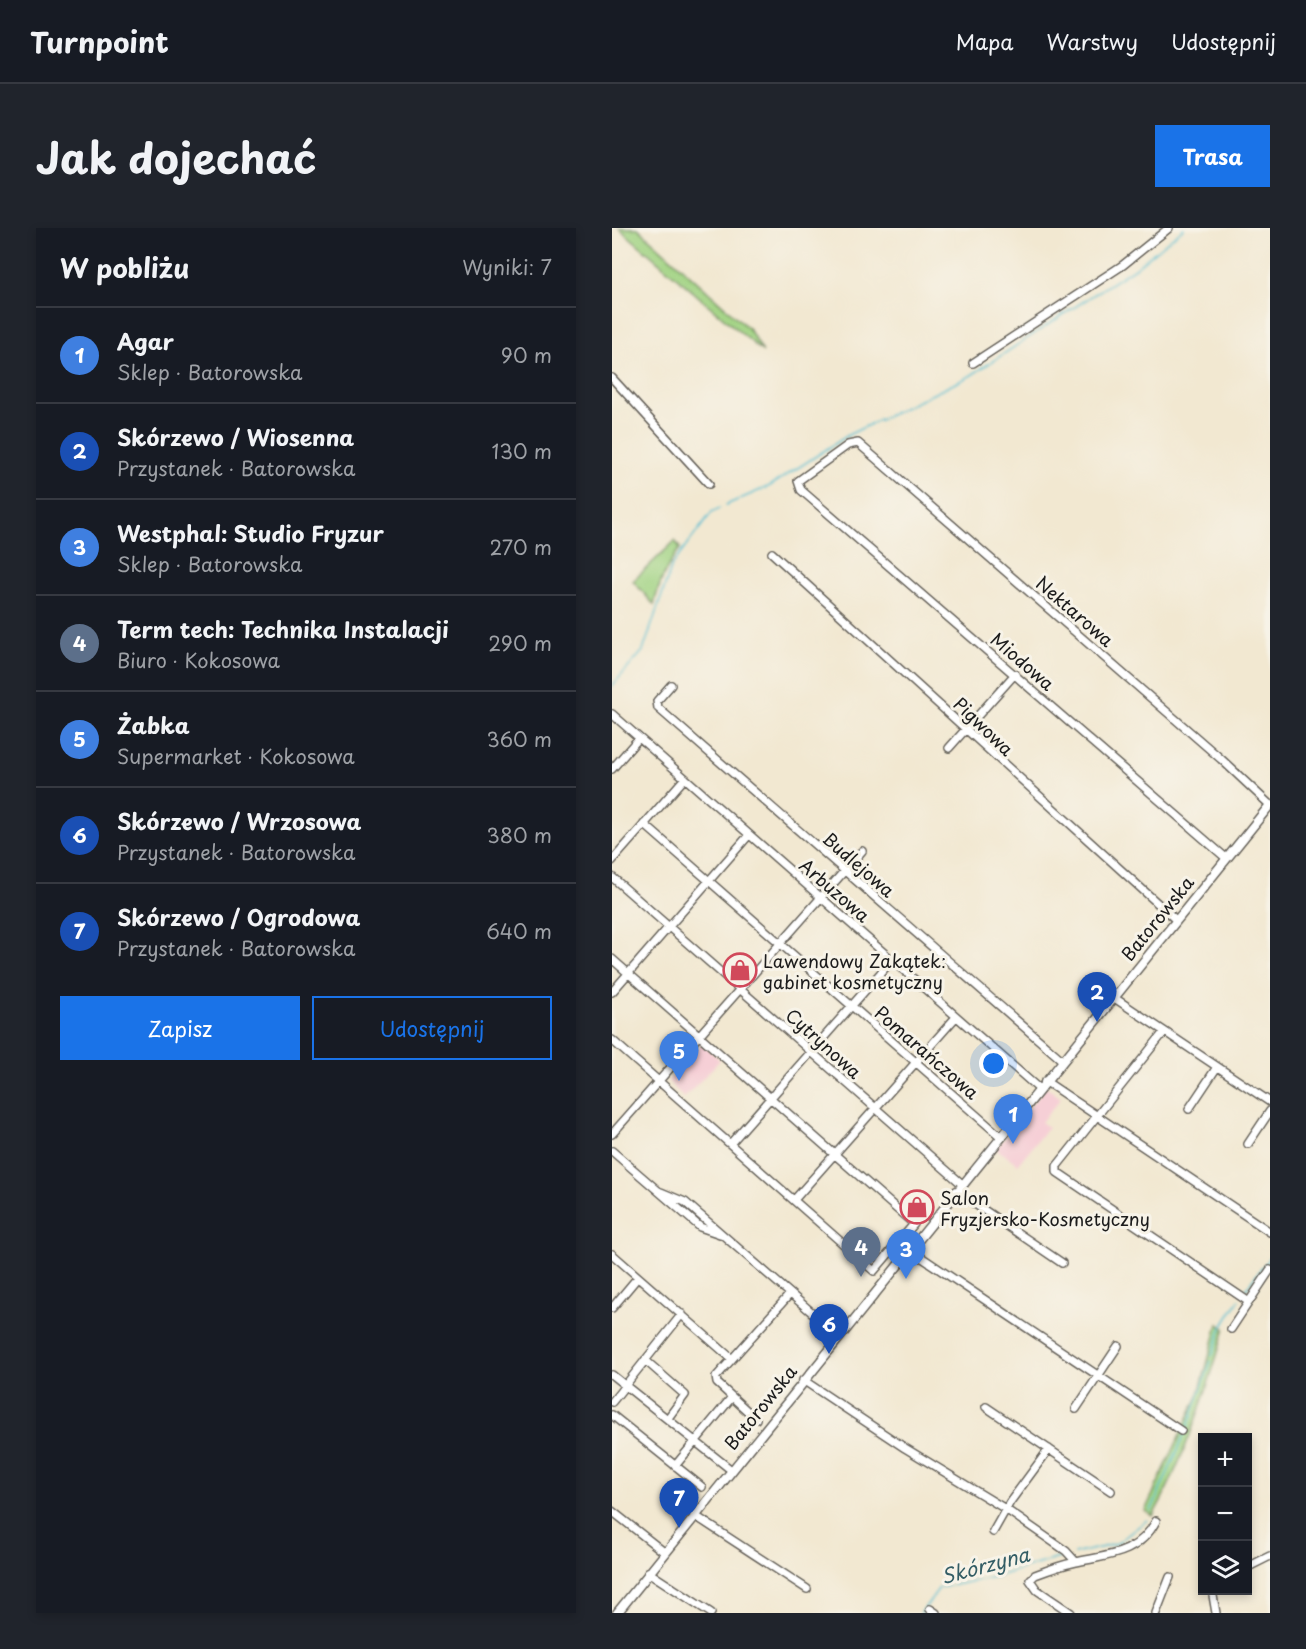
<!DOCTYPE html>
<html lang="pl">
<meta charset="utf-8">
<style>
body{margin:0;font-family:"Playpen Sans",sans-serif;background:#20242c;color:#f1f3f6}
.controls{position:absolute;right:18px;bottom:18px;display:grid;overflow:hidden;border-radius:0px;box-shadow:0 3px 9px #0003}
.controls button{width:54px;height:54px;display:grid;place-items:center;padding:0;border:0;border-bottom:2px solid #363941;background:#171b24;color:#f1f3f6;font:30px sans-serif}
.you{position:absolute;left:382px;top:836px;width:21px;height:21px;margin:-15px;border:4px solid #fff;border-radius:50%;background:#1a73e8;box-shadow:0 0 0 9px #1a73e833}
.badge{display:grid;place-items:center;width:39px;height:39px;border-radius:50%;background:#1a73e8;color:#fff;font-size:20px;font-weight:700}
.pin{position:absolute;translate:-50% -50px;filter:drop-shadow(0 2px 3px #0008)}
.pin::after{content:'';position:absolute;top:32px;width:21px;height:18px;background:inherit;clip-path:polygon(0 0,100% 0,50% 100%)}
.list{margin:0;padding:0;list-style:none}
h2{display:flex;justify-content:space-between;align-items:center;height:78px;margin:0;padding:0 24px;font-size:26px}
h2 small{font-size:20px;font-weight:400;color:#9ea1a6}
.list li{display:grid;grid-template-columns:39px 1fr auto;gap:18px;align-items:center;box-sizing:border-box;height:96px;padding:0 24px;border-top:2px solid #363941}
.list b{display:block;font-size:22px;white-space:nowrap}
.list p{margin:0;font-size:20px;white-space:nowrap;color:#9ea1a6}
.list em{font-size:20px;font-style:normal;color:#9ea1a6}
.actions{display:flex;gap:12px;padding:18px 24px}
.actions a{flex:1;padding:14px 0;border:2px solid #1a73e8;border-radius:0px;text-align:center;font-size:21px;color:#1a73e8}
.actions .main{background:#1a73e8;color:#fff}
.icon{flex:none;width:33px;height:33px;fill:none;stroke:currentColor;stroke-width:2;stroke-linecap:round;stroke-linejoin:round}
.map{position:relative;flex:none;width:658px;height:1385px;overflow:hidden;border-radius:0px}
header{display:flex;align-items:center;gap:36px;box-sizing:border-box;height:84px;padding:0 30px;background:#171b24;border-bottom:2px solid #363941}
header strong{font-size:28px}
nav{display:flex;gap:33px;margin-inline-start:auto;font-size:21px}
.intro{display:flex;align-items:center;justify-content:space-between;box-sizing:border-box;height:144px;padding:0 36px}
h1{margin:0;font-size:42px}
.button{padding:15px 27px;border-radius:0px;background:#1a73e8;color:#fff;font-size:21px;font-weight:700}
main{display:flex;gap:36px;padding:0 36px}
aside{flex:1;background:#171b24;border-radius:0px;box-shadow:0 3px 9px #0003}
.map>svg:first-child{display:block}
.built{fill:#f6cfd6}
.green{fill:#a1d383;stroke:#5e7850;stroke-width:1.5}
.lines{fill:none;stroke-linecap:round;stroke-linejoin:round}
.stream{stroke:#55bed2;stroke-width:1.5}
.minor-casing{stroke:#67635b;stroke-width:10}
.tertiary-casing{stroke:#67635b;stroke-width:11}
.minor{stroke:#fff;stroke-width:7}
.tertiary{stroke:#fff;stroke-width:8}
.labels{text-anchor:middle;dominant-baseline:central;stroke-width:6;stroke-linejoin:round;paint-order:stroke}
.street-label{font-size:18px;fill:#1c1c1c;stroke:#f7f3e8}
.poi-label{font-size:18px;fill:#1c1c1c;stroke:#f7f3e8;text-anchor:start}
.water-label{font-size:20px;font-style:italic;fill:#335d65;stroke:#f7f3e8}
</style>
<header>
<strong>Turnpoint</strong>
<nav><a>Mapa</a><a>Warstwy</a><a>Udostępnij</a></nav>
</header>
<div class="intro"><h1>Jak dojechać</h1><a class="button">Trasa</a></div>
<main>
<aside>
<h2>W pobliżu<small>Wyniki: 7</small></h2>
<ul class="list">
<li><span class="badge" style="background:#3f7fe0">1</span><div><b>Agar</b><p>Sklep · Batorowska</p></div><em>90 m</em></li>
<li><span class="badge" style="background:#1a4fb4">2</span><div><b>Skórzewo / Wiosenna</b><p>Przystanek · Batorowska</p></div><em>130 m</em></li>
<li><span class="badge" style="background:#3f7fe0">3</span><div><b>Westphal: Studio Fryzur</b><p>Sklep · Batorowska</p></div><em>270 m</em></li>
<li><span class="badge" style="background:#5c6f8a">4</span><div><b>Term tech: Technika Instalacji</b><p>Biuro · Kokosowa</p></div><em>290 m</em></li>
<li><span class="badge" style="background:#3f7fe0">5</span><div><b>Żabka</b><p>Supermarket · Kokosowa</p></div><em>360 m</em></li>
<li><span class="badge" style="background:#1a4fb4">6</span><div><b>Skórzewo / Wrzosowa</b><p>Przystanek · Batorowska</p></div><em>380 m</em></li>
<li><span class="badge" style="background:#1a4fb4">7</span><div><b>Skórzewo / Ogrodowa</b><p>Przystanek · Batorowska</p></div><em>640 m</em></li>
</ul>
<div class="actions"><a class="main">Zapisz</a><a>Udostępnij</a></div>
</aside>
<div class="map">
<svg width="658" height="1385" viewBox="0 0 658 1385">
<rect width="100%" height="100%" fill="#f7f3e8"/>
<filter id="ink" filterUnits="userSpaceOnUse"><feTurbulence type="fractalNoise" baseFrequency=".0167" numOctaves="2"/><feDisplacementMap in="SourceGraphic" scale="12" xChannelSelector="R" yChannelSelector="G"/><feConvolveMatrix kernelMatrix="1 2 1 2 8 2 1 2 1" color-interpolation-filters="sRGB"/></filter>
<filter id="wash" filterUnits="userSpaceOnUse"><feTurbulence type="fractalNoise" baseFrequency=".008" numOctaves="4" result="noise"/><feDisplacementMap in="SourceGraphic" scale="24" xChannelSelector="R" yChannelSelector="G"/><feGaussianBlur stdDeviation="1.35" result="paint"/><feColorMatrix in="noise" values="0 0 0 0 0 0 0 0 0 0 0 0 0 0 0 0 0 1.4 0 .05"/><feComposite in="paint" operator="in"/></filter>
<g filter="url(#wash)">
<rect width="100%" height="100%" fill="#f2e8d1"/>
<path class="built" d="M90,816L108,832L72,870L56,853Z
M434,859L449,870L429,894L436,899L406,936L384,921Z"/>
<path class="green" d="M7,0H26L137,101L151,124Z
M63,313L68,320C55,338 47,354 42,377L21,353Z
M606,1096L613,1100C595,1164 573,1230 541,1288L533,1283L587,1166Z"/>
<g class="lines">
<path class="stream" d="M114,277L158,258L238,206L358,148L524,39L572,0
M0,458L31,423L60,337L100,284L108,280
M630,1066L658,1029
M600,1128L610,1099L627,1072
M575,1201L599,1133
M539,1283L573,1205
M462,1326L504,1316L535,1292
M309,1385L327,1360L383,1349L453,1328"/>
</g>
</g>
<g filter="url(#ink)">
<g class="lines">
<g class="minor-casing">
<path id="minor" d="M361,135L511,37L557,0
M0,150L97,256
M160,325L564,692
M59,457L45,473L46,480L450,832
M0,486L427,861
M337,520L403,446
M0,541L27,510
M32,596L388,908
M614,630L189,262L186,253L236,217L246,215L609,531L658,577
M0,633L73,550
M0,649L350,956
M0,731L302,996L262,1043L0,812
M0,764L137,607
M501,769L658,874
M552,804L445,938V944L637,1074
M433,853L658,1004
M577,881L605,839
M0,906L250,623
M118,916L280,732
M636,916L658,883
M0,923L88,999L108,1006
M344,963L450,1035
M49,964L73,974L227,1108
M182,972L344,789
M297,1021L569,1203
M0,1026L120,1131
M0,1080L26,1049
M619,1101L658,1042
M33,1132L73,1167L56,1190
M0,1147L118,1241
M191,1152L293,1220L395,1282L454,1323L464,1334
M0,1174L70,1086
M374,1179L499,1263
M464,1181L506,1118
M0,1187L90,1259
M144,1191L105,1155L104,1149L178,1066
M63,1238L120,1169
M0,1283L52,1324
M82,1287L195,1361
M381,1304L398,1274L437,1221
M636,1339L658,1328
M36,1344L99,1385
M600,1362L604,1385
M318,1381L324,1385
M459,1385L425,1362L418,1352L423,1347C436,1342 450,1337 464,1334C497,1327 526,1327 544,1293
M544,1385L558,1349"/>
</g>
<g class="tertiary-casing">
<path id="tertiary" d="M5,1385L658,577"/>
</g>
<use href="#minor" class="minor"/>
<use href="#tertiary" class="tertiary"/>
</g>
</g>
<defs>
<g id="shop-ring" transform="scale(1.725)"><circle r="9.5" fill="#f7f3e8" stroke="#d1495b" stroke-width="1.5"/><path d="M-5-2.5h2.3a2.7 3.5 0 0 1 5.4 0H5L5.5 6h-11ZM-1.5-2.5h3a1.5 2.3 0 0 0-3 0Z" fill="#d1495b"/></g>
</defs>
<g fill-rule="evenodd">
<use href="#shop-ring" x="128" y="742"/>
<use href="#shop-ring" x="305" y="979"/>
</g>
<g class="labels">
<g class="street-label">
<text transform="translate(463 383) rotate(41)">Nektarowa</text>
<text transform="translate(411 433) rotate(41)">Miodowa</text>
<text transform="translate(372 498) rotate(44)">Pigwowa</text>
<text transform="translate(247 636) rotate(41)">Budlejowa</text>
<text transform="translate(223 662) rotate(41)">Arbuzowa</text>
<text transform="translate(545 690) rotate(-51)">Batorowska</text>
<text transform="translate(212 815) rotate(42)">Cytrynowa</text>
<text transform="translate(315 824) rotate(41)">Pomarańczowa</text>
<text transform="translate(148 1179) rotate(-51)">Batorowska</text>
</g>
<g class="poi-label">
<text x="151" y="732">Lawendowy Zakątek:<tspan x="151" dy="21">gabinet kosmetyczny</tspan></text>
<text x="328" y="969">Salon<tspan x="328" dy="21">Fryzjersko-Kosmetyczny</tspan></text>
</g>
<g class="water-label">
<text transform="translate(373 1337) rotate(-15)">Skórzyna</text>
</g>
</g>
</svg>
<div class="controls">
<button>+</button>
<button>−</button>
<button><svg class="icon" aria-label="layers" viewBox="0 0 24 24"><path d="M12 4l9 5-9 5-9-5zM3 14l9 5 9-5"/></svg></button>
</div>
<div class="you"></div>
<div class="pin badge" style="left:401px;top:916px;background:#3f7fe0">1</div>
<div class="pin badge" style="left:485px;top:794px;background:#1a4fb4">2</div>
<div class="pin badge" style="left:294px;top:1051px;background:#3f7fe0">3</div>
<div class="pin badge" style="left:249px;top:1049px;background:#5c6f8a">4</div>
<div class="pin badge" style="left:67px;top:853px;background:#3f7fe0">5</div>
<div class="pin badge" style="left:217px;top:1126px;background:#1a4fb4">6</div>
<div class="pin badge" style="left:67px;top:1300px;background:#1a4fb4">7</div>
</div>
</main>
